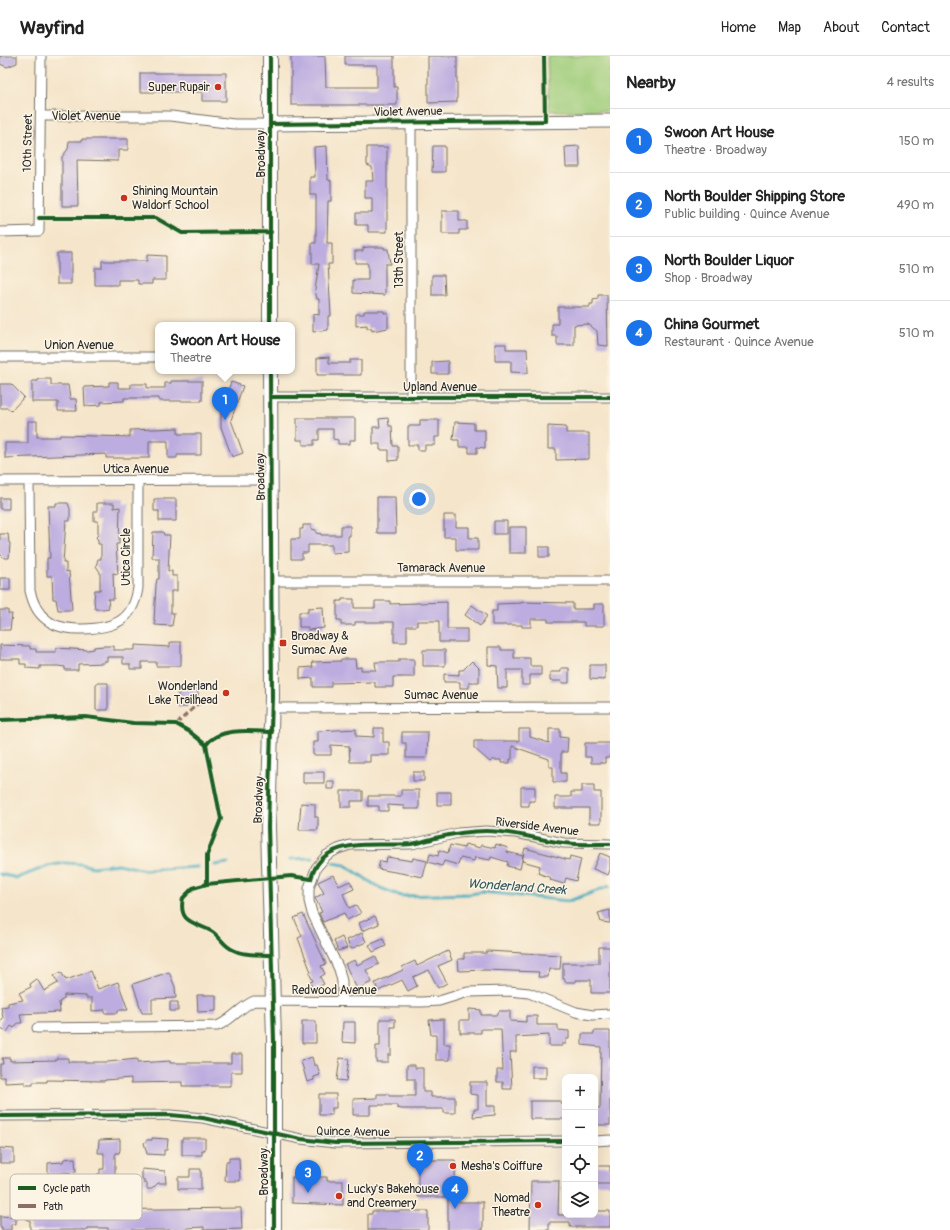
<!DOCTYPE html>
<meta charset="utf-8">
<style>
body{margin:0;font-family:Pangolin,sans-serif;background:#f2f2f2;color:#222}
.controls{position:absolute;right:12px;bottom:12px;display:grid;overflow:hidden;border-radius:8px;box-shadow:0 4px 16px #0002}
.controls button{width:36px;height:36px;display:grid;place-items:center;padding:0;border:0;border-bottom:1px solid #e0e0e0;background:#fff;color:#222;font:20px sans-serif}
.you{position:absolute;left:419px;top:443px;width:14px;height:14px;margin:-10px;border:3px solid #fff;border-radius:50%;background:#1a73e8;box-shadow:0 0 0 6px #1a73e833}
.badge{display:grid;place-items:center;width:26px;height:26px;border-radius:50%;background:#1a73e8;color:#fff;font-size:13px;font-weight:700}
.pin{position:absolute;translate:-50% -33px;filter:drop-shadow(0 1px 2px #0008)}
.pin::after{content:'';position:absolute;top:21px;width:14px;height:12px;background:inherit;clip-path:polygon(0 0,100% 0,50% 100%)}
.popup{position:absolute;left:155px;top:266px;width:140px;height:52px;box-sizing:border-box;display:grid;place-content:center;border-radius:8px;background:#fff;filter:drop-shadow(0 1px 3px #0005);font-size:13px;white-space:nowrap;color:#767676}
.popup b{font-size:15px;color:#222}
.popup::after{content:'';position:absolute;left:50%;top:100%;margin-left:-8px;border:8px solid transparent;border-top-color:#fff}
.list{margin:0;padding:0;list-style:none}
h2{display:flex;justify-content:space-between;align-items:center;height:52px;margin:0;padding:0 16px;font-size:17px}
h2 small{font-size:13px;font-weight:400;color:#767676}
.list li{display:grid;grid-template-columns:26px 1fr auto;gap:12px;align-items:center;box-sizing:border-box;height:64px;padding:0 16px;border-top:1px solid #e0e0e0}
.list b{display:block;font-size:15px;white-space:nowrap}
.list p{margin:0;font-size:13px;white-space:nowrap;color:#767676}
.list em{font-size:13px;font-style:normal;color:#767676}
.icon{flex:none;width:22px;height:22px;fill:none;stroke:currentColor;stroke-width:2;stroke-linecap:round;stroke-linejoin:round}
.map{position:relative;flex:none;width:610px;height:1174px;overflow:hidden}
header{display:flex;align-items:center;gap:24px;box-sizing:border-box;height:56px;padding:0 20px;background:#fff;border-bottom:1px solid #e0e0e0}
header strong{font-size:19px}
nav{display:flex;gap:22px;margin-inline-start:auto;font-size:14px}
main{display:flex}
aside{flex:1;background:#fff}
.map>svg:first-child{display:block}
.green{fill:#a0cd7b;stroke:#667c53}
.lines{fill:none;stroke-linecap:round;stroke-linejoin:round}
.stream{stroke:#41acc0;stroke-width:3}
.building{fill:#bcace0}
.street-casing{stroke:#726c63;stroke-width:11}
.secondary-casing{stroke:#726c63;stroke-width:15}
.primary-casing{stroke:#726c63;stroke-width:16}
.street{stroke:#fff;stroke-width:9}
.secondary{stroke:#fff;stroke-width:13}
.primary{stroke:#fff;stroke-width:14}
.quiet{stroke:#8d6e63;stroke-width:3;stroke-dasharray:6 3;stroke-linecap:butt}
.cycleway-casing{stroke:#fcf5e5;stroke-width:6}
.cycleway{stroke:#1b5e20;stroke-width:4}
.poi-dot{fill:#c8321e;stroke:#fcf5e5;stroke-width:1.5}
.labels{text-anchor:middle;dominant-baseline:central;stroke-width:3;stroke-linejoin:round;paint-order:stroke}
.poi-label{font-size:12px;fill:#2b2b2b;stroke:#fcf5e5;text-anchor:start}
.street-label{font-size:12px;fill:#2b2b2b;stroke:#fcf5e5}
.water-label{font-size:13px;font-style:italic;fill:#33585f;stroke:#fcf5e5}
.key{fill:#fcf5e5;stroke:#bdb8ad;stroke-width:1}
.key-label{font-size:11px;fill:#2b2b2b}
</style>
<header>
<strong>Wayfind</strong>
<nav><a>Home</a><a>Map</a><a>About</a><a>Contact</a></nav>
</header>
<main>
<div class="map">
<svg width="610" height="1174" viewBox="0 0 610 1174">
<rect width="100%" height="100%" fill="#fcf5e5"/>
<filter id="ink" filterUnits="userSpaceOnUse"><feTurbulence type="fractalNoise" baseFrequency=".025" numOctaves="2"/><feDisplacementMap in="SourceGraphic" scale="8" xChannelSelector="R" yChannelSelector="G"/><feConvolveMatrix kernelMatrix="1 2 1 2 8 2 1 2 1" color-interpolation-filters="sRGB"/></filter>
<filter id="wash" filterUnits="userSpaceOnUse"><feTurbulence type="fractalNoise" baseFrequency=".012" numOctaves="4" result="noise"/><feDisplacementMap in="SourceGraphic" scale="16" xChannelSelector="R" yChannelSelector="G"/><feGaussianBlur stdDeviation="0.9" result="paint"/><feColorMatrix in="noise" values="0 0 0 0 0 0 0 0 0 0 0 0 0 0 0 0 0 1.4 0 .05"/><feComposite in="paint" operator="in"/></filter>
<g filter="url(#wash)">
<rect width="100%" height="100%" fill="#f5e5ca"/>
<path class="green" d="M547,0H610V55H549Z"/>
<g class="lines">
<path class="stream" d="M290,803L313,802
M333,807L345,809L378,831L401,840L470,838L483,836L569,845L610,830
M215,809L228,807
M0,818L17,822L48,810L65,807L81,808L93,811L118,808L145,814L198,811"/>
</g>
<g id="blocks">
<path class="building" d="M0,0H17V7L7,11L0,8Z
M291,0H325L326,31H377V9H345V0H394V31H397V49H291Z
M428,0H457V46L428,47Z
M140,17H226V45H202V36H140Z
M82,83H128V94H118V105L77,104L78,150H62V101L68,93L69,85H82Z
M327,90L328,124H331V145H328L327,187H332V208H328L331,260H328V274L313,276V258L319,259V243H317L315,234L319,208H312V187H316V139H310V121H315L314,91Z
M433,90H445V116H432Z
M579,90L580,111H566L565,91Z
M367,91H387V176H368V169H356V157H372V142H365V125H373L372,111L367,109Z
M442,155H459V165H467V174H459V178H442Z
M368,191H384V193H388L390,208H385V239L353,237V224H368V209L367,207H355V195H363V192Z
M57,197H71V228H57Z
M147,199L166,200V224H152V228H138V224H118V229H95V212H102V205H147Z
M432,219H444L445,239H432Z
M598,239H607L608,290L598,289L597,275L588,268L574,269V289H557V280H552V268H558V251H590V248H593V244L598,243Z
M364,255H384V257H388V272L372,275V272H367V269L356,270V258H364Z
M495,288H506V293H527L528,317L511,316V305H495Z
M329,301V307H350V304H361V319H317V302Z
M448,305V318H432V306Z
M38,323H51V329H68L70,343H76L77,355H58V346H32V325H38Z
M171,325H202V345H159V342H124V345L101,346V349L85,350L84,331L109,330V326H118V332H131V328H147V332H165V327H171Z
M231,326L243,330L231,364L243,397L232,401L221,371V355Z
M0,328H11L24,341L11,355L8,352H0Z
M297,362H355V384H350V388H338V384L333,383V373H319V384H314V389H303V384H297Z
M388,362L389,370H392L393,390H398V404L389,405V394H380V388H373V371H380L379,363Z
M420,364H439V381H435V389H425V394H418V389H408V370H420Z
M28,365H37V381H60V379L130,381V374L178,372V378H201V399H177V402H168V385H149V402H106V398L5,402V387H28Z
M455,366L474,367V374H485V392L477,391V397H469V391H459V384H453Z
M548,370L566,371V377H589V403L556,404V393H548Z
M377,441H395L396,477H377Z
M0,442H9V453H0Z
M154,443H176V465H159V455H154Z
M56,447H68L70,453V465H66L63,507H66V516L69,515L72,554H58L56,543H53L52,520H47V502H50L48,450H56Z
M97,447H114V452L120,451L119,488H116L118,518L113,517L114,543H108L109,552L103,553H95L94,544L95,534H100V516L96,510L98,503H101V488H98V484L96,481L98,479V465H94V455H97Z
M444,459H456V471H469V482H478V494H456V481H444Z
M494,465H507V478H494Z
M303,469H311V473L316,474V477L321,478V479H341V470H350V480H348V496L332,497V489H308V497H302V503H291V483H300V473H303Z
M509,471H526V497H509Z
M153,476H163L164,479H170L168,515H172V520H177V535H171V557H174L172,570L155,569V565H154L156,529L157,523H159V502H152Z
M0,478H8L9,487H10L9,502H4L0,498Z
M539,491H549V501H539Z
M0,522H10V534H0Z
M342,543H354V552H375V545H390V548L447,546V573H467V586H439V565H417V570H407V586H394V566H355V569H341V564H337V545H342Z
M522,546L573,547V553H594V548H604V570H584V566H548V563H531V571H522V569H492V555H497V548L522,547Z
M472,549L487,560L480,570L465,559Z
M323,551L324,572L308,574V571H299V556H308V552Z
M0,554H8V558H12L10,574H0Z
M170,586H181V610H156V606H142V613H130V608H123V601H107V605H104V607L78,608V614H65V611L58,610H40V613L26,612V608H20V603H0V589L30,590V593H36V596H56V592L88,594L94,593V591L104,590H114V594H135V589L170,591Z
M488,591H501V594H514V602H530V610H541V619H530V629H522V614H507V632H498L497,610L488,609Z
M423,594H445V610H423Z
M341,603H355L356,612L361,611V614H376L375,606H399V603H414V621H393V631H375V626L331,627V631H313V622L300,623V612L313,611L312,606L341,605Z
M472,605L479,612V626H469V632H460V626H444V618L459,619V614H463Z
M590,609H605V624L590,623Z
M561,612H569V627H562V625H550V616H561Z
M96,627H108V654H96Z
M178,633H198V642H187V651H178Z
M374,672H383V686H389V699H370V706H350L349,690L331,689V699H313V686H318V675L356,673V680L374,681Z
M519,673H530V681L549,687V673H560V681L568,682L567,696H561V717H566V726H553V711H549V703L512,690V703H510V707H501V704H492L490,706L474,692V685H519Z
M402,676H428L427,702H406V687H402Z
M585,687H610V702H605V707H591V701H585Z
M303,716H324V727H303Z
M413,716H424V725H413Z
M327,725H334V733H327Z
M582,729H594V736H601V767H589V752H555V741H571V736H582Z
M521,731H535V745H529V750H521Z
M401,734H419V753H404V750L388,749V755H379V750H368V740H401Z
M341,735H363V745H351V751H341Z
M437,736H451V749H437Z
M301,747L315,748V761H318V774H299Z
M465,788L480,792L481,789L495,792L496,788L508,792L507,796L523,800L520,813L507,810L508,806L491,801L490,804L475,801L474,805L460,802L458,809L444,805L442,810L428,806L430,798L438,800L439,794L448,797L450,789L464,792Z
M525,792L569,804L570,800L581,803L576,825L566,822L564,828L550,824L551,822L538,817L540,810L522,805Z
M600,797L610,801V814L608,819L593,813Z
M387,801L412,805L413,802L427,805L423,821L378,813L380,805L386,806Z
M333,819L339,830L350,825L354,833L343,838L349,852L356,849L361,857L347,864L344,857L323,866L319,857L322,856L315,842L324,837L318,826Z
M610,854V867L601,866L598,857Z
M303,858L326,908L321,910L325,918L320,921L324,928L313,933L310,926L313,925L309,917L311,916L298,882L302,880L294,862Z
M375,860L379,868L362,875L359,867Z
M362,877L366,886L351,893L347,884Z
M342,881L347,892L338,895L334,885Z
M383,883L386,890L373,896L369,889Z
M599,891H610V937H591V924H576V926H565V923H563V907H599Z
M448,895L452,904L438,910L447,927L438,932L429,914L413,921L417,930L408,935L402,924L378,935L375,927L403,914L402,911L415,905L417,910Z
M487,895L561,899L560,913H549L548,921H538L539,916L486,914L459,915L458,903H464V897H486Z
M375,900L379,908L366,914L372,926L357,933L345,908L355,904L357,909Z
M91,915L98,933L118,926L128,954H118V957H105V954L92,955V942H86V940L64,939V943L59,946L60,956L20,958L22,967H18L14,972L11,970L7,976L0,971V966L3,962L1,951L8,950V947L23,944L19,937L31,931L30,928L37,923L44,935L58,927L54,920L61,916L66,924Z
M169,916L175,931L176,942L152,943V957H142L133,928Z
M197,939H216V955L198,956Z
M170,946H178V955H170Z
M469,953L481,954V959H497L499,955H510V965L526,966V960H537V969H558V974L569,975V983H566V988H562V990H549V979L516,981V996H510L512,1033H503V1026H497V1014H503L501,973H481V977H460V964H469Z
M380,963H395V971H391V999H388V1006H376V990H380Z
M444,963V988H450V1004H436V979H431L429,964Z
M302,965H316V987H302Z
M343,966H355V987L342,986Z
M594,975H610V1069H595V1052H600L601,991L582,989V978H594Z
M231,998H242V1016H231V1030H182V1026L131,1027V1022L105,1024V1025L47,1024V1026H33V1029H25V1026L5,1027V1021H0V1008H3L2,1002H10V1005L56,1004V1002H68V1006H108L137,1003V1007L170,1005V1007H231Z
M312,1001L314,1009H317L320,1019L314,1021V1024L307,1026L301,1005Z
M340,1002L349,1003L346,1025L337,1024Z
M407,1009H415V1012H423V1036H431V1041H455V1057H444V1053H402L397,1052V1049H370V1059H353V1043L377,1042V1038H389V1040H415V1023H407Z
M532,1010H546V1022H532Z
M470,1026H487V1050H495V1059L473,1061L474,1053H478V1039L470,1038Z
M319,1038H336V1052H332V1059H319Z
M530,1045H561V1048H565V1063H530Z
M152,1082L168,1083L167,1094H164V1099L147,1098L144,1087L147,1084H152Z
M182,1082H205V1094H202V1099H182Z
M120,1083V1094L119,1097H116L115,1100V1132H100L97,1118H100V1113H104V1097H98L99,1084Z
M0,1092L14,1093V1107H0Z
M75,1102L76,1116L48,1118V1107L63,1106L64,1103Z
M229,1102H239L240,1125H225L226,1106H229Z
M418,1104H455V1146H483V1174H448V1141H418Z
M595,1110H610V1128H595Z
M142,1113L165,1115L166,1127H158L152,1133H147V1127H144V1124H142Z
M190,1113H201V1133H178V1121H190Z
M292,1121H327V1125H343V1149L292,1147Z
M531,1125H559L558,1159H595V1155H610V1171H570V1166H549V1174H530Z
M27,1148H36V1154H41V1156L46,1157H63V1148L88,1149V1154L241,1152L242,1173L204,1174V1171L187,1172V1174H108V1172H88V1174H30V1164H27Z
M372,1155H428V1174H368V1158H372Z
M0,1160L16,1161V1168H11V1174H2V1171H0Z"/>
</g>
</g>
<g filter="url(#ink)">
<use href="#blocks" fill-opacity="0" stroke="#726c63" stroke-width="1"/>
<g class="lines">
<g class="street-casing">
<path id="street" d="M41,60H171L234,68H271
M411,66V341
M0,176L39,175L41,0
M0,301H158
M270,341H610
M0,425L272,424
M29,425L30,535C33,547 37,557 47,564C57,572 70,573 83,573C113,572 133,566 138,532V425
M272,525H610
M272,652L610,651
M342,945V925L339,913L312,857L309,845V832L316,812L327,799L338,793L350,789L412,788L458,777L486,775L516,777L564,787L610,788
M37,972L217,970C231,965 240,951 254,945L422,946L439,945L468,936L509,935L529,937L576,956L592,959L610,958
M0,1060L170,1059L203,1062L301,1083L335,1087L565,1085
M595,1085L610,1084"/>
</g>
<g class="secondary-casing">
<path id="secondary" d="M271,68L610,65"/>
</g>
<g class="primary-casing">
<path id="primary" d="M270,269V0
M270,315L272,641L268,771L274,984V1174"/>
</g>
<use href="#street" class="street"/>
<use href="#secondary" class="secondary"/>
<use href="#primary" class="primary"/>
<path class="quiet" d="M176,668C187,659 196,647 209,641"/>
<g class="cycleway-casing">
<path id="cycleway" d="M271,68L545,65L544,0
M39,162H156L182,177L271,176
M270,269V0
M270,315L272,641L268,771L274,984V1174
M270,341H610
M0,664L86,661L133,667L176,668L190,676L206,689
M207,828V799L221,763L206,689C219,671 252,675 272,676
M271,899C256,898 239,900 227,890C221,885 217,878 211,875C194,866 178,867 183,842L193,832L207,828L291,820L311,823C322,778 378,791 411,788C419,787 427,784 435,782C452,778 469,775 486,775C513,775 538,784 564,787C579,789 595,788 610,788
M0,1060L170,1059L203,1062L301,1083L335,1087L565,1085"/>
</g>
<use href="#cycleway" class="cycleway"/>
</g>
</g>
<g class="poi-dot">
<circle cx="218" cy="31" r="4"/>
<circle cx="124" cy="142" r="4"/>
<rect x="279" y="583" width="8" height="8" rx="2"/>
<circle cx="226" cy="637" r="4"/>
<circle cx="453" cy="1110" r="4"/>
<circle cx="339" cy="1140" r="4"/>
<circle cx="538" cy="1149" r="4"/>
</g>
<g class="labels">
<g class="poi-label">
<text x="210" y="31" text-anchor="end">Super Rupair</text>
<text x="132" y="135">Shining Mountain<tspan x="132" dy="14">Waldorf School</tspan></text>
<text x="291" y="580">Broadway &amp;<tspan x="291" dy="14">Sumac Ave</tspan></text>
<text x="218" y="630" text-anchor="end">Wonderland<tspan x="218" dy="14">Lake Trailhead</tspan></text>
<text x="461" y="1110">Mesha's Coiffure</text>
<text x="347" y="1133">Lucky's Bakehouse<tspan x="347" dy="14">and Creamery</tspan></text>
<text x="530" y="1142" text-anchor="end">Nomad<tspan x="530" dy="14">Theatre</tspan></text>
</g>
<g class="street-label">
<text transform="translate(408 56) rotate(-1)">Violet Avenue</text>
<text x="86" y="60">Violet Avenue</text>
<text transform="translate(28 87) rotate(-89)">10th Street</text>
<text transform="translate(261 98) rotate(-90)">Broadway</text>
<text transform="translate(399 204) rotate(-90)">13th Street</text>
<text x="79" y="289">Union Avenue</text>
<text x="440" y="331">Upland Avenue</text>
<text x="136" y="413">Utica Avenue</text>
<text transform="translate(261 421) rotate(-91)">Broadway</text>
<text transform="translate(126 501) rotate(-90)">Utica Circle</text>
<text x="441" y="512">Tamarack Avenue</text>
<text x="441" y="639">Sumac Avenue</text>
<text transform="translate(259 744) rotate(-88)">Broadway</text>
<text transform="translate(537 771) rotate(7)">Riverside Avenue</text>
<text x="334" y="934">Redwood Avenue</text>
<text transform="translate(353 1076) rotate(1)">Quince Avenue</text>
<text transform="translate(264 1116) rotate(-90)">Broadway</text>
</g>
<g class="water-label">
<text transform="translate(517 831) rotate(4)">Wonderland Creek</text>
</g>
</g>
<rect x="10" y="1118" width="132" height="46" rx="6" class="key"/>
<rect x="18" y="1130" width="18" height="4" fill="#1b5e20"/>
<rect x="18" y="1148" width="18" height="4" fill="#8d6e63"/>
<g class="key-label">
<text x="43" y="1136">Cycle path</text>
<text x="43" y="1154">Path</text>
</g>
</svg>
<div class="controls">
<button>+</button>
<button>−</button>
<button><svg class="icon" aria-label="locate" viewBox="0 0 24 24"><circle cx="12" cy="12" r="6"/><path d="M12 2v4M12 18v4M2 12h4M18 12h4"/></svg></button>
<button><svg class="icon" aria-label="layers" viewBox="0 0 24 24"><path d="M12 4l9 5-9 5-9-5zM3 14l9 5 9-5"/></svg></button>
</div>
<div class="you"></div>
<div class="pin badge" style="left:225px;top:364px">1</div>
<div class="popup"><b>Swoon Art House</b>Theatre</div>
<div class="pin badge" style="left:420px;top:1120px">2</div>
<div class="pin badge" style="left:308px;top:1137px">3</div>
<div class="pin badge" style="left:455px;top:1153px">4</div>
</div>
<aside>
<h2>Nearby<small>4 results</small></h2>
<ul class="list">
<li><span class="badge">1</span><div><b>Swoon Art House</b><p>Theatre · Broadway</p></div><em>150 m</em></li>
<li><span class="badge">2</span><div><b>North Boulder Shipping Store</b><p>Public building · Quince Avenue</p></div><em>490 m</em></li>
<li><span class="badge">3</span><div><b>North Boulder Liquor</b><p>Shop · Broadway</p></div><em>510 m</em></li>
<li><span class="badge">4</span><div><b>China Gourmet</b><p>Restaurant · Quince Avenue</p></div><em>510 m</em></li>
</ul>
</aside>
</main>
